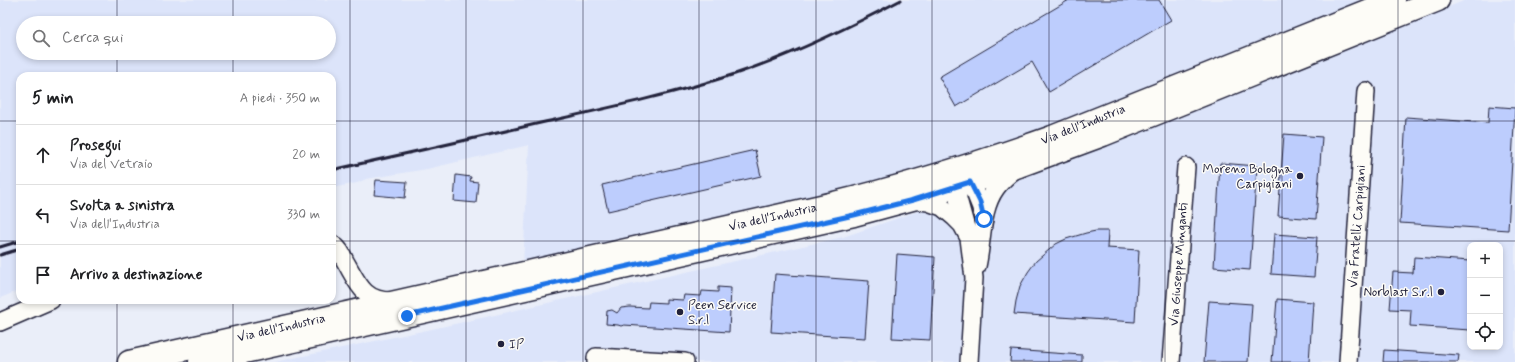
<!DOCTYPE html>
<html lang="it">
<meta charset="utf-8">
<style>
body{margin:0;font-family:Mynerve,sans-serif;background:#f6f6f6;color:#202124}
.controls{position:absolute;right:12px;bottom:12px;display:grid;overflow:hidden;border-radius:8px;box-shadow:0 2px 6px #0003}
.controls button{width:36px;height:36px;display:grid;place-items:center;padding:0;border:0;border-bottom:1px solid #e0e0e0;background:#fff;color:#202124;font:20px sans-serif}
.stop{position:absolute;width:12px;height:12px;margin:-9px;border:3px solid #1a73e8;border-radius:50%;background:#fff}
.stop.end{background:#1a73e8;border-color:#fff;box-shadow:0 1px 4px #0008}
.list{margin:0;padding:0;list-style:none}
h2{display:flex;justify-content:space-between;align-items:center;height:52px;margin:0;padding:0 16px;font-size:17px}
h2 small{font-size:13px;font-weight:400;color:#757577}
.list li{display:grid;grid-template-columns:26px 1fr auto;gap:12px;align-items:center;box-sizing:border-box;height:60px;padding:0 16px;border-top:1px solid #e0e0e0}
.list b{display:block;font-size:15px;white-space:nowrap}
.list p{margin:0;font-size:13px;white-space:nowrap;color:#757577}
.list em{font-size:13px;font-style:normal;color:#757577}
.icon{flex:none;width:22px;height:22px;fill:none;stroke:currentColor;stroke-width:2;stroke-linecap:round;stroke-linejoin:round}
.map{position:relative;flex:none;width:1515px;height:362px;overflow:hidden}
.search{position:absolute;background:#fff;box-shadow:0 2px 6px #0003;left:16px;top:16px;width:320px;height:44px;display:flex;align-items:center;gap:10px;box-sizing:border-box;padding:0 14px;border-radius:22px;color:#757577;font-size:15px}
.panel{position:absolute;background:#fff;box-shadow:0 2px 6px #0003;left:16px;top:72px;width:320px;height:232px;border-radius:12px}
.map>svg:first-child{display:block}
.built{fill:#dce4fa;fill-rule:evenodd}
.building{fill:#bdcdfd;stroke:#22223b}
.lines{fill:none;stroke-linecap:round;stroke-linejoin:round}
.minor-casing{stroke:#22223b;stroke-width:20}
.major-casing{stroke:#22223b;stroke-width:25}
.minor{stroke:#fdfcf7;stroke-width:17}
.major{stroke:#fdfcf7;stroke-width:22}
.rail{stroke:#22223b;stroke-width:3}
.route{stroke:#1a73e8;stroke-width:5}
.grid{fill:none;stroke:#22223b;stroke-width:1;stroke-opacity:0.55}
.poi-dot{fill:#22223b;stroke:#fdfcf7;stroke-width:1.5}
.labels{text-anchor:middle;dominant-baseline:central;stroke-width:3;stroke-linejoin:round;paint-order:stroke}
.street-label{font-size:13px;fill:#22223b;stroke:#fdfcf7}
.poi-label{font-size:13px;fill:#22223b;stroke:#fdfcf7;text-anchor:end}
</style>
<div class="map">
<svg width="1515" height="362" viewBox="0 0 1515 362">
<rect width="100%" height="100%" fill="#eaeef9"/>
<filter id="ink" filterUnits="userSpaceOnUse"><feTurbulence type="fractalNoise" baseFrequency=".025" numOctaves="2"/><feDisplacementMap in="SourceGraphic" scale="8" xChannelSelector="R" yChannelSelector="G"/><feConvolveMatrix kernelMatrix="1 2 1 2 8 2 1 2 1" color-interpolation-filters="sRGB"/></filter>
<g filter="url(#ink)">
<path class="built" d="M0,0H1374L1097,111L916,174L523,266L529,145L427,169L366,179L357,183L332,188V76H20V290L0,298ZM23,23H329V53H23Z
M1466,0H1515V362H275L432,329L843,237L1024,175L1100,147ZM1470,245H1500V347H1470Z"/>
<path class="building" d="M1069,0H1159L1171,20L1049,92L1032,62L956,107L939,77Z
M1489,106L1515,108L1508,230L1400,223L1406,117L1488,123Z
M1284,134L1322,137L1316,219L1278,216Z
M755,150L761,176L608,211L602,185Z
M1220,163L1257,166L1250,270L1214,267Z
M456,175L471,177L470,181L478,182L476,203L454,201Z
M376,180L407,182L405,198L374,195Z
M1096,231H1108L1107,248L1139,250L1135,322L1014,314L1016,301L1020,286L1028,272L1036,261L1056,244L1066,239L1086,233Z
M1274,234L1317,237L1314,277L1271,274Z
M897,254L935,257L930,340L892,338Z
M1414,257L1470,261V330L1410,326L1411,310L1390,309L1393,272L1413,273Z
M775,274L869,281L865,338L771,332Z
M718,287L731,288L729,332L624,325L621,326L618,325L606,324L607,311L612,310L617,313L621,308L630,307L648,308L649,302L666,303V299L683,300L684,295L701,296L702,291L718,292Z
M1277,299L1313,302L1309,362H1272Z
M1209,301L1252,304L1248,362H1204Z
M1011,350L1082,355V362H1010Z
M1384,350L1459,355L1458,362H1383Z"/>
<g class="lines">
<g class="minor-casing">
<g id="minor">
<path d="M962,174C974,187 980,201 984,219"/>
<path d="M957,176L958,199L966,228"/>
<path d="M913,200L928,202L942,207L954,217L962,225L969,238L974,278L969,362"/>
<path d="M332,244C339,248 342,254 345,261C358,283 363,301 391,301"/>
<path d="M977,266C983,241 980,210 996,188C1002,180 1009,174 1017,168"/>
<path d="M0,322L51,300"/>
<path d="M596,362V357L685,362"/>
<path id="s1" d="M1171,362L1186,167"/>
<path id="s2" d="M1348,362L1366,91"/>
</g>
</g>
<g class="major-casing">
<g id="major">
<path id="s3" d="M129,362L830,204C905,186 979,163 1052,137L1394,0"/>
<path d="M200,362L854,215L957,187L1019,166L1103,135L1438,0"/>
</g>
</g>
<use href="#minor" class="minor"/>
<use href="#major" class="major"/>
<path class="rail" d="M332,170C400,155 468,140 536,124C603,109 670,95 735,74C792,55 848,28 901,0
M0,247L20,241
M0,255L20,249"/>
</g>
</g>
<g class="lines" filter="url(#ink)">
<path class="route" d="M407,316L854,215L913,200L970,182L980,202L984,219"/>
</g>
<path class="grid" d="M117,0V23M233,0V23M350,0V362M466,0V362M583,0V362M699,0V362M816,0V362M932,0V362M1049,0V362M1165,0V362M1282,0V362M1398,0V362M117,53V76M233,53V76M0,121H20M332,121H1515M0,241H20M332,241H1515M117,300V362M233,300V362"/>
<g class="poi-dot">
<circle cx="1300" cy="176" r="4"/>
<circle cx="1441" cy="292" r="4"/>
<circle cx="680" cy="312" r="4"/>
<circle cx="501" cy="344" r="4"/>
</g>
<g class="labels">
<g class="street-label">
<text stroke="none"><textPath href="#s3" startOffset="984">Via dell'Industria</textPath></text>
<text stroke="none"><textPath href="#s3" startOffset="660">Via dell'Industria</textPath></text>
<text stroke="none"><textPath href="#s2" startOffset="136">Via Fratelli Carpigiani</textPath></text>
<text stroke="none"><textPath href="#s1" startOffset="98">Via Giuseppe Minganti</textPath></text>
<text stroke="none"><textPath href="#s3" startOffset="156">Via dell'Industria</textPath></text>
</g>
<g class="poi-label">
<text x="1292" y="169">Moreno Bologna<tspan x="1292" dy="15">Carpigiani</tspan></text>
<text x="1433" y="292">Norblast S.r.l</text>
<text x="688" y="305" text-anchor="start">Peen Service<tspan x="688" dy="15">S.r.l</tspan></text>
<text x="509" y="344" text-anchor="start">IP</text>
</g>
</g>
</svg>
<div class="controls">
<button>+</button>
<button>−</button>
<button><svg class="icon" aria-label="locate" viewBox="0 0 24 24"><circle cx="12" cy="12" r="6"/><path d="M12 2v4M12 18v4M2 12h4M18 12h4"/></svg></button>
</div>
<div class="stop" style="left:984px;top:219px"></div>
<div class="stop end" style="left:407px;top:316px"></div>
<div class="search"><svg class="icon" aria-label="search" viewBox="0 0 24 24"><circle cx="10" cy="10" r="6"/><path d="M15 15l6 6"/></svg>Cerca qui</div>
<section class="panel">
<h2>5 min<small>A piedi · 350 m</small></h2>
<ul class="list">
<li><svg class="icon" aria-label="ahead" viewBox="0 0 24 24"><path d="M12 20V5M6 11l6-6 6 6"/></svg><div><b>Prosegui</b><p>Via del Vetraio</p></div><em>20 m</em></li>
<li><svg class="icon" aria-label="left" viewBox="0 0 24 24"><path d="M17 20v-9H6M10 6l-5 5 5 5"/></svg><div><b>Svolta a sinistra</b><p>Via dell'Industria</p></div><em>330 m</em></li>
<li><svg class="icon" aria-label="arrive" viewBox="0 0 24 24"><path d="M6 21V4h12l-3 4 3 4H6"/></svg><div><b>Arrivo a destinazione</b></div></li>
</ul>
</section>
</div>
